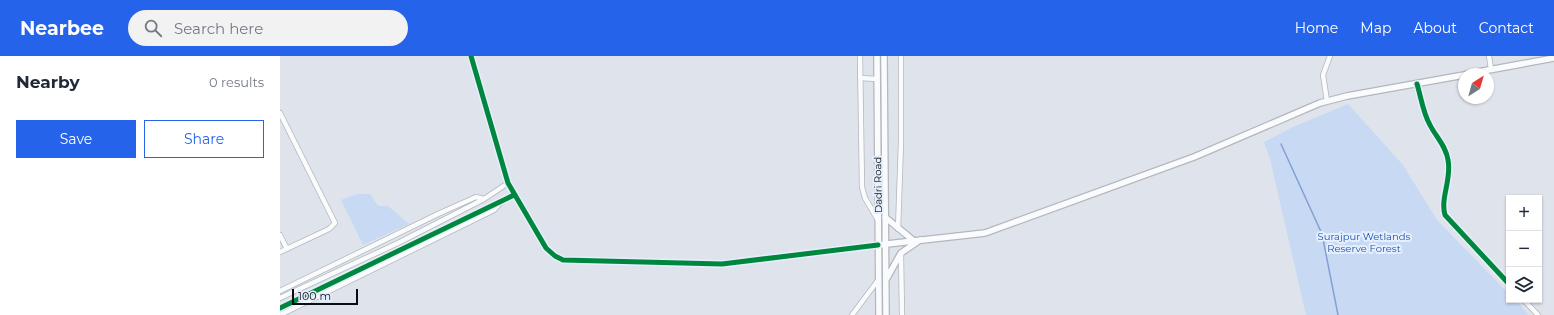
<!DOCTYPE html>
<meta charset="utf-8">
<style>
body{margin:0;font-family:Montserrat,sans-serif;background:#f2f2f3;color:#1f2937}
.controls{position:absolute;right:12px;bottom:12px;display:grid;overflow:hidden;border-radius:0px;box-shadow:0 1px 3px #0004}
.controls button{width:36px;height:36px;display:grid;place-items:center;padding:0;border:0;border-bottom:1px solid #e0e1e3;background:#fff;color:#1f2937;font:20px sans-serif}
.compass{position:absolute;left:1178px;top:12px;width:36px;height:36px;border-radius:50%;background:#fff;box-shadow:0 1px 3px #0004;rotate:37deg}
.scale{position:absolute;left:12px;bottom:10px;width:66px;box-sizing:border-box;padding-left:4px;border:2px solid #0b0e13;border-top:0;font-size:11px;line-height:14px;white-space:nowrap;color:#0b0e13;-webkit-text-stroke:3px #e6effe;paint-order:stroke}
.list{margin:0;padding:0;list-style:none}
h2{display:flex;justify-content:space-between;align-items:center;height:52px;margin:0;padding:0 16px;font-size:17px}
h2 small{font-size:13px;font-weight:400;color:#747a83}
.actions{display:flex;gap:8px;padding:12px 16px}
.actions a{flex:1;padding:9px 0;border:1px solid #2563eb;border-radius:0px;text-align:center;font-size:14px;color:#2563eb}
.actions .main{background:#2563eb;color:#fff}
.icon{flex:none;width:22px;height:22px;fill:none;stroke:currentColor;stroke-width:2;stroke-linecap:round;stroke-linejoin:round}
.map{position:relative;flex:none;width:1274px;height:259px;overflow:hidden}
header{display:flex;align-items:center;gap:24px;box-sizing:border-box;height:56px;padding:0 20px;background:#2563eb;color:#fff}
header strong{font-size:19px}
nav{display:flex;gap:22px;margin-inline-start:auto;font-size:14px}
.search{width:280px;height:36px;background:#f2f2f3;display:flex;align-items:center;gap:10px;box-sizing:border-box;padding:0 14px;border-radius:22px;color:#747a83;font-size:15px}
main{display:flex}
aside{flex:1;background:#fff}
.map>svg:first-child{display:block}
.green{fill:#c8d9f3}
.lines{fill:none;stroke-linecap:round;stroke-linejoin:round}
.stream{stroke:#82a0d4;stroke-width:1.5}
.minor-casing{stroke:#b4b7bd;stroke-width:6}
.major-casing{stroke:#b4b7bd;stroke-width:8}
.minor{stroke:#fafbfc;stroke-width:4.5}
.major{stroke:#fafbfc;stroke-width:5.5}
.cycleway-casing{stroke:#e6effe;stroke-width:8}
.cycleway{stroke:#00873e;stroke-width:5}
.labels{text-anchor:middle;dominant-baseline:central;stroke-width:4;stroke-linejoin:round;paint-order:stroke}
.street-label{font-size:10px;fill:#0b0e13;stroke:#e6effe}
.park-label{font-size:10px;fill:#2153a8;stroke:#e6effe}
</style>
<header>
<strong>Nearbee</strong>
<div class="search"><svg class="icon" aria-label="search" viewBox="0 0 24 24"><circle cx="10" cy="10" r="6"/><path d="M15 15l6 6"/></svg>Search here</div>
<nav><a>Home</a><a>Map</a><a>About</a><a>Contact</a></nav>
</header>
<main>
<aside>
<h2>Nearby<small>0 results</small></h2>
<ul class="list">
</ul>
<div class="actions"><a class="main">Save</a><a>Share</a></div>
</aside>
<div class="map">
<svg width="1274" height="259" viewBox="0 0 1274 259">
<rect width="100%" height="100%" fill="#dfe3eb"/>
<path class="green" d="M1068,48L1123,109L1157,164L1229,238V244H1235L1249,259H1026L990,103L984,86L1011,72Z
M77,138H90L98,150H108L129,168L83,189L61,144Z"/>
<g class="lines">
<path class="stream" d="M1001,88L1042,178L1058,259"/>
<g class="minor-casing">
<path id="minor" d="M191,0L228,127L266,192L275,200L283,204L442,208L598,189
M580,0L582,131L585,142L598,164
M1209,0L1211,13
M580,22L597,23
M1137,28C1141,41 1143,57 1150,69C1156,81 1166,90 1168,104C1172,123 1160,142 1165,159L1229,228
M1047,45L1043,19L1050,0
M0,57L55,167L49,173L0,196
M618,173L621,86V0
M0,179L7,193
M621,197L622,259
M0,235L158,158L196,141L204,143
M0,242L118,187L204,143L228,127
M1244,244L1258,259
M0,252L234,139
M0,259L214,154L222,145
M572,259L599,223"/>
</g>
<g class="major-casing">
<path id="major" d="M597,0L599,259
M604,0L606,259
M1187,18L1274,2
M605,161L633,184
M598,189L705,177L914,101L1040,47L1067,40L1184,19
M607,222L621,197L640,184"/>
</g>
<use href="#minor" class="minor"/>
<use href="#major" class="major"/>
<g class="cycleway-casing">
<path id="cycleway" d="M191,0L228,127L266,192L275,200L283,204L442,208L598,189
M1137,28C1141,41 1143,57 1150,69C1156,81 1166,90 1168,104C1172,123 1160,142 1165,159L1229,228
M0,252L234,139"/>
</g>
<use href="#cycleway" class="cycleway"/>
</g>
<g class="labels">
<g class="street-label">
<text transform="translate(598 129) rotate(-91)">Dadri Road</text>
</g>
<g class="park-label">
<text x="1084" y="180">Surajpur Wetlands<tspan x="1084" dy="12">Reserve Forest</tspan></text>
</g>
</g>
</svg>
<div class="controls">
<button>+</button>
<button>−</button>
<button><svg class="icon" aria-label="layers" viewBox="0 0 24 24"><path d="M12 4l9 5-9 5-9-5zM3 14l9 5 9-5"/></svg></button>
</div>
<svg class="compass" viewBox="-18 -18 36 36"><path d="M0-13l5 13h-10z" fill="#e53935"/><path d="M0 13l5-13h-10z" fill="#747a83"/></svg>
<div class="scale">100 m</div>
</div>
</main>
